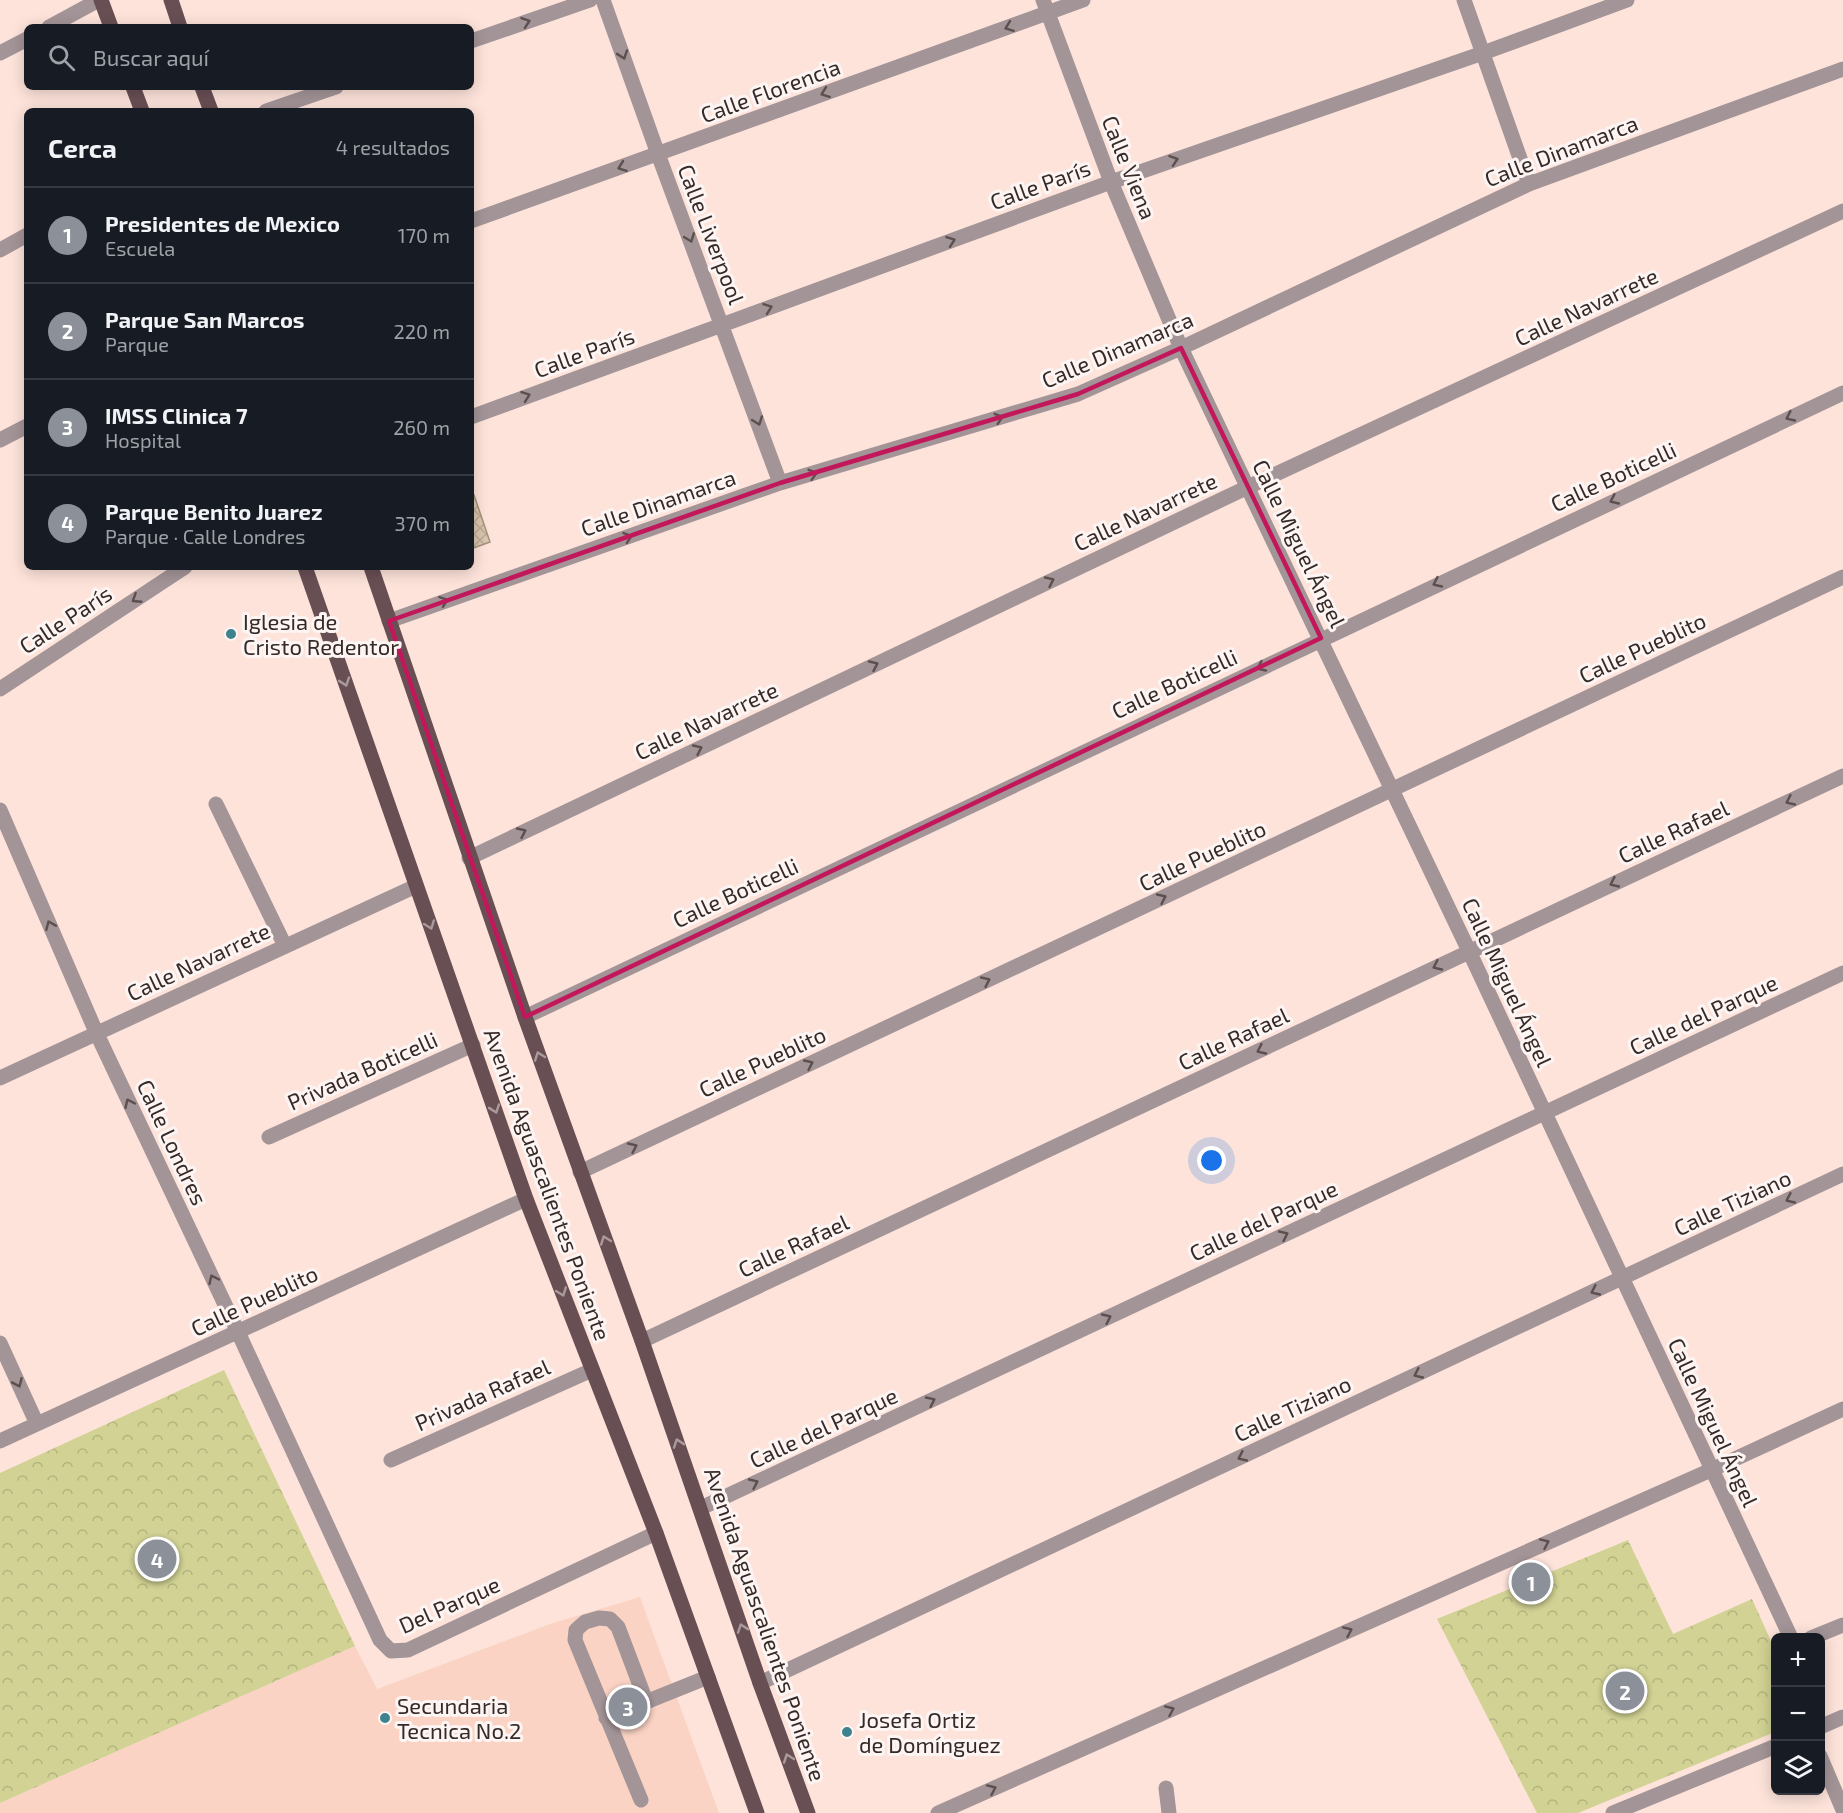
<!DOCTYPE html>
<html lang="es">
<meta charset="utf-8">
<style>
body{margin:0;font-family:"Exo 2",sans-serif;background:#20242c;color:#f1f3f6}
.controls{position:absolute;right:18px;bottom:18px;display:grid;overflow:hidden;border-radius:9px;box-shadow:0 3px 15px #0003}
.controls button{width:54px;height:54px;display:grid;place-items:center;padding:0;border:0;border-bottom:2px solid #363941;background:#171b24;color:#f1f3f6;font:30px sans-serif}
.you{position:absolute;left:1212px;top:1161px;width:21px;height:21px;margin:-15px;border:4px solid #fff;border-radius:50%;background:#1a73e8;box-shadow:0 0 0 9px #1a73e833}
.badge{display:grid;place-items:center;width:39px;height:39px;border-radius:50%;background:#8c9099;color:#fff;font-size:20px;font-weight:700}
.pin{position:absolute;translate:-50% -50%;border:3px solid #fff;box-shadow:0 2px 6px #0006}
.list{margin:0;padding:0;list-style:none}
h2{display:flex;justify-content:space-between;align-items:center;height:78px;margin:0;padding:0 24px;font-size:26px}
h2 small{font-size:20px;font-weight:400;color:#9ea1a6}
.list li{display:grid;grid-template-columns:39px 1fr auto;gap:18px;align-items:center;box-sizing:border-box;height:96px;padding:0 24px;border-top:2px solid #363941}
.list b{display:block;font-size:22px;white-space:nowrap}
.list p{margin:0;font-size:20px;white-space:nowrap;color:#9ea1a6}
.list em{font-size:20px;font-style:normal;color:#9ea1a6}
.icon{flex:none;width:33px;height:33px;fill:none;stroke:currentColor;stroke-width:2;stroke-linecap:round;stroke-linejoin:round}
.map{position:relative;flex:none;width:1843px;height:1813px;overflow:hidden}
.search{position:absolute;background:#171b24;box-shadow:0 3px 15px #0003;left:24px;top:24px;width:450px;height:66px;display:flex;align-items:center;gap:15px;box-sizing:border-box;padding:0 21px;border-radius:9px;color:#9ea1a6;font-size:22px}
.panel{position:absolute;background:#171b24;box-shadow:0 3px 15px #0003;left:24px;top:108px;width:450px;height:462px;border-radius:9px}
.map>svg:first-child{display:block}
.built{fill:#fbd3c5}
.forest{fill:url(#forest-crowns)}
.building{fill:url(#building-cross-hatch);stroke:#a4927b;stroke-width:1.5}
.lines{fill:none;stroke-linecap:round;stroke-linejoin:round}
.minor{stroke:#a39497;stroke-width:15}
.major{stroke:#684f54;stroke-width:15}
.oneway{stroke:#5c4f4e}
.oneway2{stroke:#ab9a9c}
.marked{fill:none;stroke:#c2185b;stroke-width:4.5;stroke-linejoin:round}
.poi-dot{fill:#3e8290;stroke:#fcf5f3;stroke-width:2}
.labels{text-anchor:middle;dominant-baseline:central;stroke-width:6;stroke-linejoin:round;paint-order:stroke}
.street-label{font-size:22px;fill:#362a26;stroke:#fcf5f3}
.poi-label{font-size:22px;fill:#362a26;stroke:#fcf5f3;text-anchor:start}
</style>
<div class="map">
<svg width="1843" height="1813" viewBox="0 0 1843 1813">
<defs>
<pattern id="forest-crowns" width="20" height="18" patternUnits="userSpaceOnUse" patternTransform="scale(1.5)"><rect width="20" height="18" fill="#d1d293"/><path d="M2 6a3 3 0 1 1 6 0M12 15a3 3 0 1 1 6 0" fill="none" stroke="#b4b47f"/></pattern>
<pattern id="building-cross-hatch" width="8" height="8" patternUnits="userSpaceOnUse" patternTransform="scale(1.5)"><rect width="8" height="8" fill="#d9c6ae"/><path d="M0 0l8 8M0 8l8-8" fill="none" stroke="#bbaa96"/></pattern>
</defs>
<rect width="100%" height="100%" fill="#fde3da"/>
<path class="built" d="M640,1597L719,1813H0V1803L355,1646L377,1689L550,1624Z"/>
<path class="forest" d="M224,1370L355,1646L0,1803V1473Z
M1628,1540L1673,1634L1752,1599L1775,1650V1732L1578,1813H1537L1437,1619Z"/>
<path class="building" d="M474,495L490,542L471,549V496Z"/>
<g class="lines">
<path class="minor" d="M603,0L658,154L780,483
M1043,0L1111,182L1181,348L1469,951L1791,1638
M1464,0L1529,184
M49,27L99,0
M471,41L590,0
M0,53L27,39
M266,111L336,87
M471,221L1083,0
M0,250L27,235
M471,417L1111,182L1483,53L1627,0
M0,440L27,426
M389,621L780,483L1078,394L1181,348L1529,184L1843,69
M0,689L185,567
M216,804L285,946
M0,810L96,1032L238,1332L380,1640L391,1651L408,1650L656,1533
M469,858L1248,487L1843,211
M525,1017L1843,393
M0,1078L416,886
M269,1137L473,1045
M580,1172L1843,577
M642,1341L1843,776
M0,1343L37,1424
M0,1441L526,1199
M391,1460L592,1370
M701,1508L1843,973
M1811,1638L1843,1625
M760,1683L1843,1174
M606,1718L708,1677
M1820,1727L1843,1717
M1820,1756L1843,1810
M1166,1788L1169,1813
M641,1800L575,1640L576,1630L585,1622L599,1618L610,1619L618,1627L646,1701
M938,1813L1711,1470L1843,1409
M1613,1813L1776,1746"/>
<path class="major" d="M101,0L111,27
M171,0L180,27
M133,87L142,111
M202,87L211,111
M305,567L526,1199L656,1533L757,1813
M371,567L525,1017L642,1341L760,1683L808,1813"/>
</g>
<defs><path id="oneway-chevron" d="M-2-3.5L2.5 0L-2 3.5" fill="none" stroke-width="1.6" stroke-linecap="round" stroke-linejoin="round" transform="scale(1.5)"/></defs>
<g class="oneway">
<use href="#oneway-chevron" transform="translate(526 22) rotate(-19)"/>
<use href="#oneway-chevron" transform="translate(1009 27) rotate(160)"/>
<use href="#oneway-chevron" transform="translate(623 55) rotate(71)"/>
<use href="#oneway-chevron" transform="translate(825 93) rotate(160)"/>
<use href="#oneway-chevron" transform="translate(1174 160) rotate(-19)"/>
<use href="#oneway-chevron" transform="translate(622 167) rotate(160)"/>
<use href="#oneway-chevron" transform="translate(690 238) rotate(69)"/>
<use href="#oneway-chevron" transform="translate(951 241) rotate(-20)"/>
<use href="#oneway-chevron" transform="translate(768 308) rotate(-20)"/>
<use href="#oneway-chevron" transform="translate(526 396) rotate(-20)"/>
<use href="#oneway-chevron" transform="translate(1790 417) rotate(155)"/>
<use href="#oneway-chevron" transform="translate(999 418) rotate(-17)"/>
<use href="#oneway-chevron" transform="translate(758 421) rotate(70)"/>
<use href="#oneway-chevron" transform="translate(813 474) rotate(-17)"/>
<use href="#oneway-chevron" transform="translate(1614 500) rotate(155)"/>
<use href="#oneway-chevron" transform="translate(628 537) rotate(-19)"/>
<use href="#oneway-chevron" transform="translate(1050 581) rotate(-25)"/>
<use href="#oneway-chevron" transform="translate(1437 583) rotate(155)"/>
<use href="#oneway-chevron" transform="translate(136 599) rotate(147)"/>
<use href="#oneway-chevron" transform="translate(444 601) rotate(-19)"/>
<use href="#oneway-chevron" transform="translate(874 665) rotate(-25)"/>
<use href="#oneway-chevron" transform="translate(1261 667) rotate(155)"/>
<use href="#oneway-chevron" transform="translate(698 749) rotate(-25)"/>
<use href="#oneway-chevron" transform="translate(1790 801) rotate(155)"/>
<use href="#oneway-chevron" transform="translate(522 832) rotate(-25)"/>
<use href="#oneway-chevron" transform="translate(1614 883) rotate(155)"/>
<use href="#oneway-chevron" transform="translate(1162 898) rotate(-25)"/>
<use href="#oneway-chevron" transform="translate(50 925) rotate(-113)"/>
<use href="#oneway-chevron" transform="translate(1437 966) rotate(155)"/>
<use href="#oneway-chevron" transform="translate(986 981) rotate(-25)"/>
<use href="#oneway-chevron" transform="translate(1261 1050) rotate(155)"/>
<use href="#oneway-chevron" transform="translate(809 1064) rotate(-25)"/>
<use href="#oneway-chevron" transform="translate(129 1103) rotate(-115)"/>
<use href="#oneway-chevron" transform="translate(633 1147) rotate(-25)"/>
<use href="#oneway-chevron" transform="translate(1790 1199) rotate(155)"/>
<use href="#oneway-chevron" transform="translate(1284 1235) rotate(-25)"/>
<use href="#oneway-chevron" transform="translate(213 1279) rotate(-115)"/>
<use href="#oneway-chevron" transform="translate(1595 1291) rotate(155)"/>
<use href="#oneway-chevron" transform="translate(1107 1318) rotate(-25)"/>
<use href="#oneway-chevron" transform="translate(1418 1374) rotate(155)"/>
<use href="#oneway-chevron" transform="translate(18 1383) rotate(66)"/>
<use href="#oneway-chevron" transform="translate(931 1401) rotate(-25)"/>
<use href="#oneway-chevron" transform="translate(1242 1457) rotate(155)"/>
<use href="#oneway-chevron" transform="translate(754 1483) rotate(-25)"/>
<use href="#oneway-chevron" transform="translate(1545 1543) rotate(-24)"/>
<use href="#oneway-chevron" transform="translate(1348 1631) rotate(-24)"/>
<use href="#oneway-chevron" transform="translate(1170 1710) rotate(-24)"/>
<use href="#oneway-chevron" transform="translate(992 1789) rotate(-24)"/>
</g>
<g class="oneway2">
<use href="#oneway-chevron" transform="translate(345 682) rotate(71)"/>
<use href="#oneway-chevron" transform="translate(430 925) rotate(70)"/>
<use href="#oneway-chevron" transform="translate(539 1056) rotate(-110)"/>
<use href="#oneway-chevron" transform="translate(495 1109) rotate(71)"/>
<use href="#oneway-chevron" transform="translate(605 1240) rotate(-110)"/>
<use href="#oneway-chevron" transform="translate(562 1292) rotate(69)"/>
<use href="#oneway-chevron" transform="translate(678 1443) rotate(-109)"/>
<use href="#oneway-chevron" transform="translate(742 1628) rotate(-109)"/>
<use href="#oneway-chevron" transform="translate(788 1758) rotate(-110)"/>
</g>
<path class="marked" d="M1181,348L1321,638L525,1017L389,621L780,483L1078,394Z"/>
<g class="poi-dot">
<circle cx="231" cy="634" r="6"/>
<circle cx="385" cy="1718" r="6"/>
<circle cx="847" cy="1732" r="6"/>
</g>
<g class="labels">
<g class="street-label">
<text transform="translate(770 90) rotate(-20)">Calle Florencia</text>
<text transform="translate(1561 150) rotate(-21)">Calle Dinamarca</text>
<text transform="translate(1130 167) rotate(68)">Calle Viena</text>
<text transform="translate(1040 184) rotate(-20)">Calle París</text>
<text transform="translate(712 234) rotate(69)">Calle Liverpool</text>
<text transform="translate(1586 306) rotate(-25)">Calle Navarrete</text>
<text transform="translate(1117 349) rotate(-23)">Calle Dinamarca</text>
<text transform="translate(584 352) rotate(-20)">Calle París</text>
<text transform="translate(1613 476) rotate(-25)">Calle Boticelli</text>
<text transform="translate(658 502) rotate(-19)">Calle Dinamarca</text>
<text transform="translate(1145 511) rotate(-25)">Calle Navarrete</text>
<text transform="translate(1300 543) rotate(64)">Calle Miguel Ángel</text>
<text transform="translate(65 619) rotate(-33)">Calle París</text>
<text transform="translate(1642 647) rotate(-25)">Calle Pueblito</text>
<text transform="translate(1174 683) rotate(-25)">Calle Boticelli</text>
<text transform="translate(706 720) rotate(-25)">Calle Navarrete</text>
<text transform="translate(1673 831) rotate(-25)">Calle Rafael</text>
<text transform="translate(1202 855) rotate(-25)">Calle Pueblito</text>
<text transform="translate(735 892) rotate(-25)">Calle Boticelli</text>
<text transform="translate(198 961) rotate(-25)">Calle Navarrete</text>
<text transform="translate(1508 982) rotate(65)">Calle Miguel Ángel</text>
<text transform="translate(1703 1014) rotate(-25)">Calle del Parque</text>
<text transform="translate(1233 1038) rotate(-25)">Calle Rafael</text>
<text transform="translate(762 1061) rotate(-25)">Calle Pueblito</text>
<text transform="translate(362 1070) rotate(-24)">Privada Boticelli</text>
<text transform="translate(173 1142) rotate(65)">Calle Londres</text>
<text transform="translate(548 1184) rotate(70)">Avenida Aguascalientes Poniente</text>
<text transform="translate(1732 1202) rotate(-25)">Calle Tiziano</text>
<text transform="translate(1263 1220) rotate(-25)">Calle del Parque</text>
<text transform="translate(793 1245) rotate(-25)">Calle Rafael</text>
<text transform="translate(254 1300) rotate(-25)">Calle Pueblito</text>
<text transform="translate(482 1394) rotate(-24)">Privada Rafael</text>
<text transform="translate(1292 1408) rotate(-25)">Calle Tiziano</text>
<text transform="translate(1714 1422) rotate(65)">Calle Miguel Ángel</text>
<text transform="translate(823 1427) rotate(-25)">Calle del Parque</text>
<text transform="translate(449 1604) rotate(-24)">Del Parque</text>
<text transform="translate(766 1624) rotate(71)">Avenida Aguascalientes Poniente</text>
</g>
<g class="poi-label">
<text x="243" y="621">Iglesia de<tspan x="243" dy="25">Cristo Redentor</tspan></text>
<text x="397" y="1705">Secundaria<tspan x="397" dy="25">Tecnica No.2</tspan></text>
<text x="859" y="1719">Josefa Ortiz<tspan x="859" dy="25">de Domínguez</tspan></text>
</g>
</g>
</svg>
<div class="controls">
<button>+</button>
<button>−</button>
<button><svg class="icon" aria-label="layers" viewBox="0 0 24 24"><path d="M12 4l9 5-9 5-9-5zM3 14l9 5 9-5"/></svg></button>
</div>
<div class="you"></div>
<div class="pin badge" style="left:1531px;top:1582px">1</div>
<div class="pin badge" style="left:1625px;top:1691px">2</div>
<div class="pin badge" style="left:628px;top:1707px">3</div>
<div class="pin badge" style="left:157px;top:1559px">4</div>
<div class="search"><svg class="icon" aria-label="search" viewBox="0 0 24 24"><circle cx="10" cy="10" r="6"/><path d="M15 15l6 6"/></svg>Buscar aquí</div>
<section class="panel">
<h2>Cerca<small>4 resultados</small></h2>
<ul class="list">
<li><span class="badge">1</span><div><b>Presidentes de Mexico</b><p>Escuela</p></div><em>170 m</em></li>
<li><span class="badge">2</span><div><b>Parque San Marcos</b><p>Parque</p></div><em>220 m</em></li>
<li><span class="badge">3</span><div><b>IMSS Clinica 7</b><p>Hospital</p></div><em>260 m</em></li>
<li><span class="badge">4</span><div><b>Parque Benito Juarez</b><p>Parque · Calle Londres</p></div><em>370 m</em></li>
</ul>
</section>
</div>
